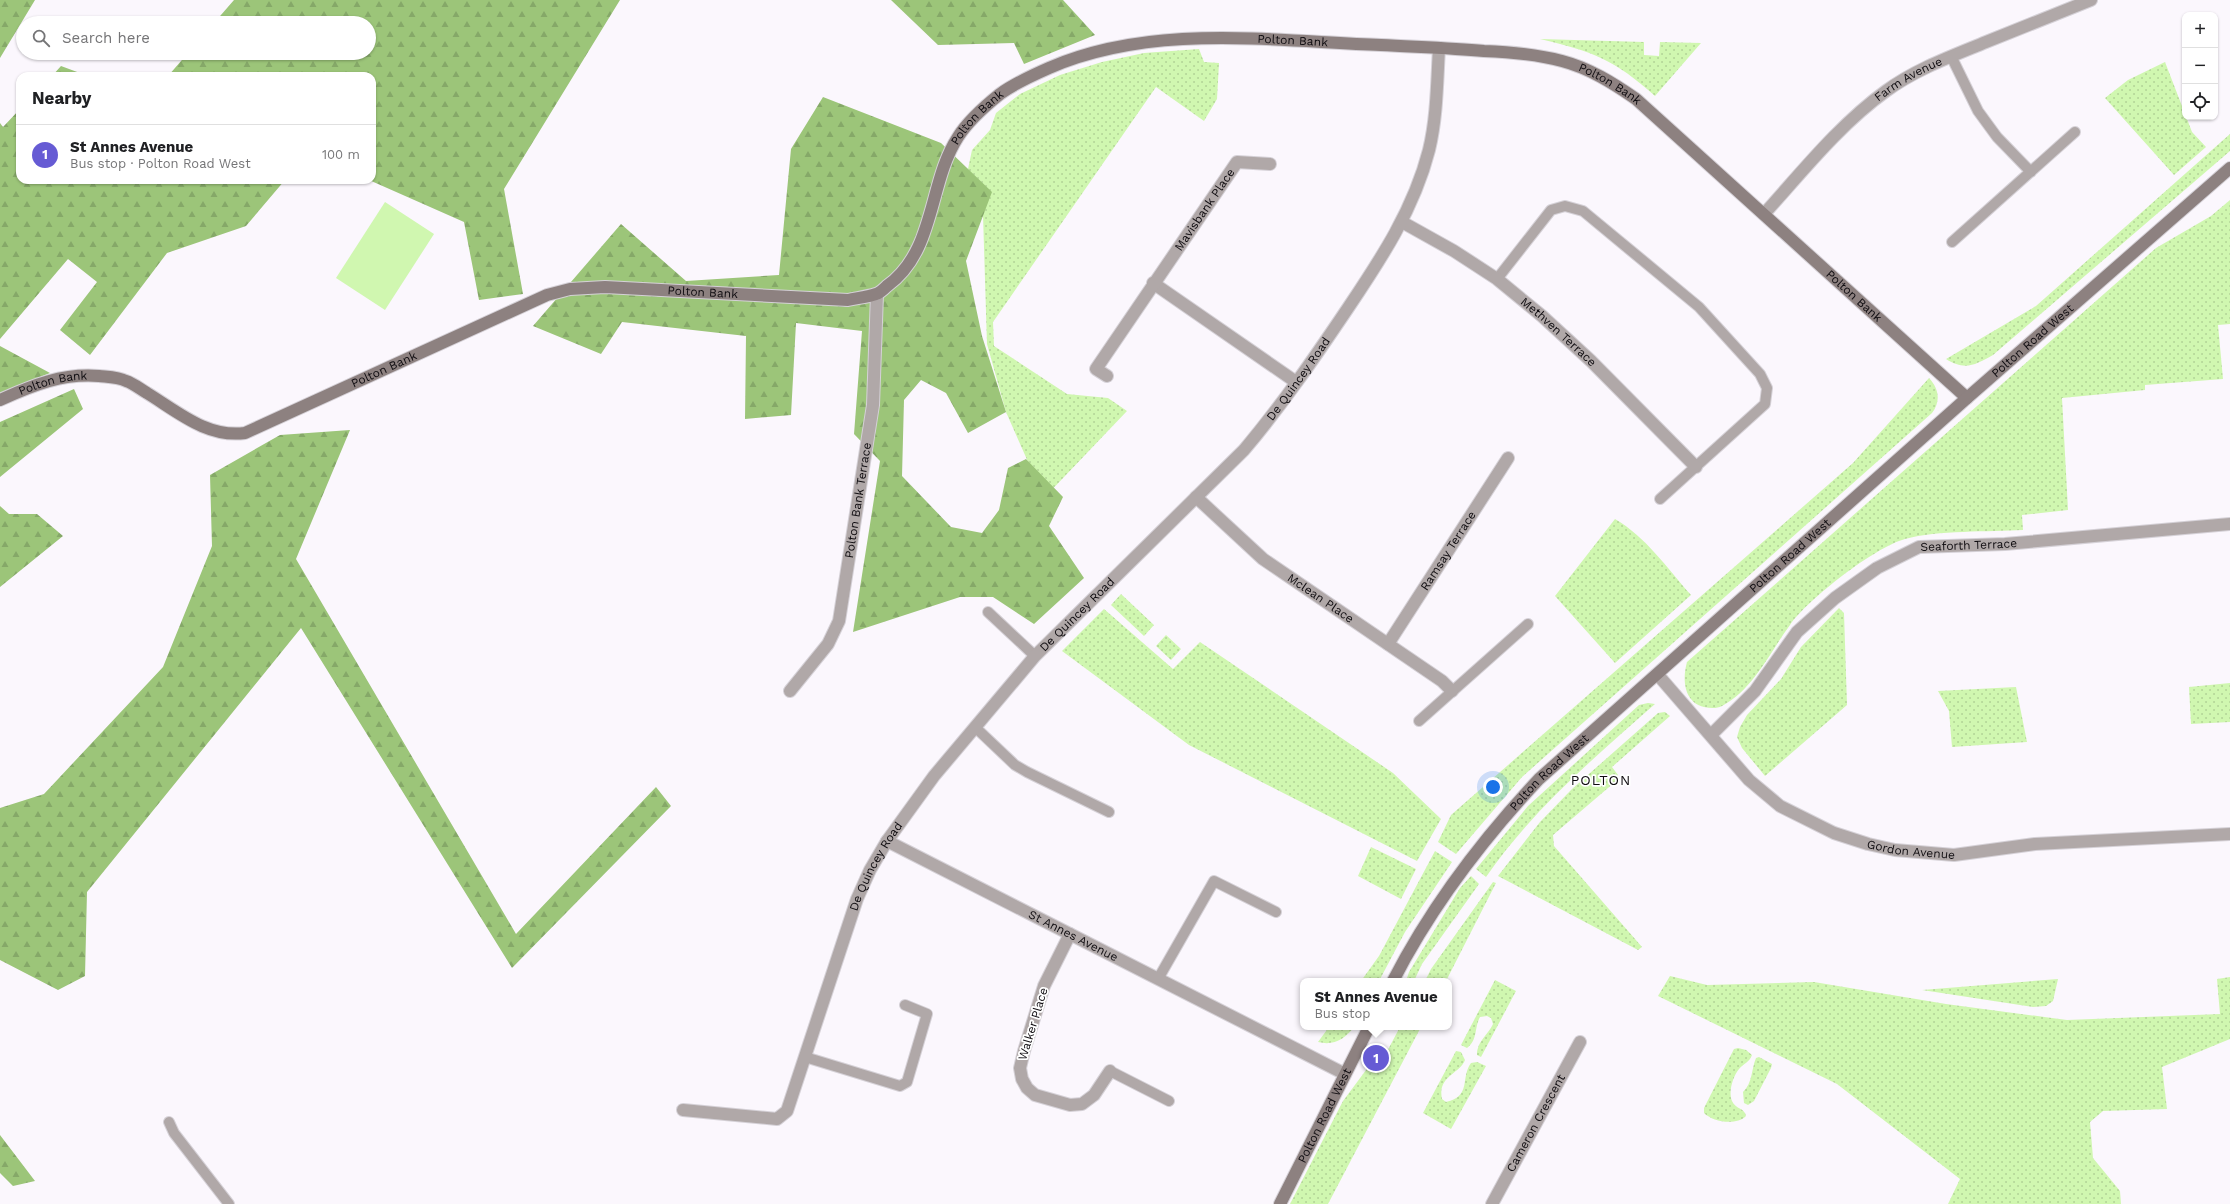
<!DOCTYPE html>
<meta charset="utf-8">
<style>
body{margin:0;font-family:"Work Sans",sans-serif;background:#f6f6f6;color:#202124}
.controls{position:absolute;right:12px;top:12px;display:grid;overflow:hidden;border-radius:8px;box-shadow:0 1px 3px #0004}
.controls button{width:36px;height:36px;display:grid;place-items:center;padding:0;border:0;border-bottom:1px solid #e0e0e0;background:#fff;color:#202124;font:20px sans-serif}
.you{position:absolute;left:1493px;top:787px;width:14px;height:14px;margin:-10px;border:3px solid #fff;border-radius:50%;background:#1a73e8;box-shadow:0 0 0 6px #1a73e833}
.badge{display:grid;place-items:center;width:26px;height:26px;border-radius:50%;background:#665bd4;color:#fff;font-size:13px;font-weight:700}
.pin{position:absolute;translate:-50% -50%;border:2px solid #fff;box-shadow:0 1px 4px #0006}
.popup{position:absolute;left:1300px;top:978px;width:152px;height:52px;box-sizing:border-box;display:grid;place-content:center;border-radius:8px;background:#fff;filter:drop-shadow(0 1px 3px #0005);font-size:13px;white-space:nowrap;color:#757577}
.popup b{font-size:15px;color:#202124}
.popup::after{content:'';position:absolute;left:50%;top:100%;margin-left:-8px;border:8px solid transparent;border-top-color:#fff}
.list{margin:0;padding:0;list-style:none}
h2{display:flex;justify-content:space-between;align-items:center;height:52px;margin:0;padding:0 16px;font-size:17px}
h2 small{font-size:13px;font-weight:400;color:#757577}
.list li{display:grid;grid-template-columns:26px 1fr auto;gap:12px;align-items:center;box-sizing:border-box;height:60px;padding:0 16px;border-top:1px solid #e0e0e0}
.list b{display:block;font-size:15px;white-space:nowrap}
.list p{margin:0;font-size:13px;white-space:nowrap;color:#757577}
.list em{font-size:13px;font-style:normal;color:#757577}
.icon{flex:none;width:22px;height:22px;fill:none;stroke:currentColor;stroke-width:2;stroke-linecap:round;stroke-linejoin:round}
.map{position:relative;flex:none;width:2230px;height:1204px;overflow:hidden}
.search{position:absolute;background:#fff;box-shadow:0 1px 3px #0004;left:16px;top:16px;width:360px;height:44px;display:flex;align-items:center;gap:10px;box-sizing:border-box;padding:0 14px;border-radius:22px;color:#757577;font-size:15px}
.panel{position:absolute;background:#fff;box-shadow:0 1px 3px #0004;left:16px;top:72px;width:360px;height:112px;border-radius:12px}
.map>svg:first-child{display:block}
.grass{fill:url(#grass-dots)}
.forest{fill:url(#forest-firs)}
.park{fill:#d0f7b0}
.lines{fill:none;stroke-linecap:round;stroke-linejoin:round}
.lane-casing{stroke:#d5d1d7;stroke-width:12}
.street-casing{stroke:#d5d1d7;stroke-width:14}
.secondary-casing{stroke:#d5d1d7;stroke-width:14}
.lane{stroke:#b0a8a8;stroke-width:10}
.street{stroke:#b0a8a8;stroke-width:12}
.secondary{stroke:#8d8180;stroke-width:12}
.labels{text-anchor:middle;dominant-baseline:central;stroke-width:3.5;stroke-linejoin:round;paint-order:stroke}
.street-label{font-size:12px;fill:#0f0c10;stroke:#fff}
.quarter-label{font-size:14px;letter-spacing:1px;fill:#0f0c10;stroke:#fff}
</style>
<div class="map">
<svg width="2230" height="1204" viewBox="0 0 2230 1204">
<defs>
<pattern id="grass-dots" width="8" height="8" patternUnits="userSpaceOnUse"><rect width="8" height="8" fill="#d0f7b0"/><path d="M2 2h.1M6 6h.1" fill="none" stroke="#b1d396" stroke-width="1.8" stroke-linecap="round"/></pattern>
<pattern id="forest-firs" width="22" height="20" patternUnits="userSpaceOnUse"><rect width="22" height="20" fill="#9cc579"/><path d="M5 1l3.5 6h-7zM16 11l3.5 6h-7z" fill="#85a868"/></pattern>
</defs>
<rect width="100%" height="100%" fill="#fbf7fd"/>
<path class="grass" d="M1540,39L1644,42V55L1659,56L1660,42L1701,43L1655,96C1615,60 1592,51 1540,39Z
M1199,49L1204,62L1219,63L1217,99L1204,121L1156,87L993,322L994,346L1067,394L1108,398L1127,411L1044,498L1006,412L987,344L983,215L968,169L972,150L990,130L996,113L1020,94L1060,75L1102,62L1144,53Z
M2165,62L2192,132L2206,147L2174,175L2105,98L2128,80Z
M2230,134V151L1993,355C1975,365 1965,371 1946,359L2036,306Z
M2230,200V324L2218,325L2223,379L2145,385V390L2062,398L2068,510L2022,515L2023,530C1988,532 1938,530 1905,539C1875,547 1808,599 1790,625C1770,652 1753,690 1722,706C1716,709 1710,708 1704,707C1684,702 1682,680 1687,662L2156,248L2211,216Z
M1929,378C1939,389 1941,401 1932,413L1522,777L1456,854L1438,842L1451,815L1853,463Z
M1615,519C1646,537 1667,568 1691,595L1615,663L1555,596Z
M1121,594L1154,625L1144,636L1111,605Z
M1839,608L1844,613L1847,705L1765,776L1742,748L1737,737L1740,727L1747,715L1781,679L1801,647Z
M1104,609L1173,669L1200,642L1393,773L1441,819L1417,861L1189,745L1062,651Z
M1166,635L1181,649L1171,660L1156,646Z
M2230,683V722L2191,724L2189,687Z
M2016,687L2027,742L1952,747L1949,711L1938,691Z
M1648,703L1655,704C1593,759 1533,809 1486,877L1476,869L1528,806L1639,705Z
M1665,712L1670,716L1612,767L1618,775L1615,782L1553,835L1554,846L1642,947L1638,950L1498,876L1540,822L1572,789L1658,713Z
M1371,847L1416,869L1401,899L1358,876Z
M1435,851L1452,862L1405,932L1379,981H1361L1379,956Z
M1471,876L1479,884L1422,964L1414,981H1406L1409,972L1460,888Z
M1493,882L1496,883L1446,981H1425L1431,969Z
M1670,976L1707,985L1814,982L1946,1004L2067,1020L2220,1014L2217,979L2230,977V1039L2162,1067L2167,1109L2103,1111L2090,1122L2093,1158L2120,1191L2121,1204H1948L1960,1179L1837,1084L1658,996Z
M2058,979L2053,1001L2046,1006L2033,1007L1922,990Z
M1495,980L1516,991L1481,1057L1477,1055C1477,1041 1488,1035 1493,1024L1491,1018L1487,1016L1480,1017C1474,1028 1478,1040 1467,1048L1461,1045Z
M1329,1027H1354C1345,1039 1334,1046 1318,1042Z
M1400,1027H1421L1328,1204H1290L1343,1101L1372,1062L1383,1059Z
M1738,1048L1746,1050L1752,1055C1749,1063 1744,1063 1739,1069C1733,1076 1728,1092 1732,1101C1735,1109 1745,1108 1746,1116C1736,1126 1713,1122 1704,1113V1108L1734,1049Z
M1456,1051L1461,1052L1465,1060C1460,1074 1437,1076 1442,1099L1446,1102C1472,1096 1460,1078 1471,1063L1477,1062L1486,1066L1451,1129L1423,1113Z
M1759,1057L1772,1064L1771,1068L1754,1101L1748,1105L1744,1103L1743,1092C1753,1082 1751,1070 1756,1058Z"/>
<path class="forest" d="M0,0H35L0,58Z
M234,0H620L504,189L523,294L479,300L464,222L369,180H372V76H168L188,53H369V23H214Z
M891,0H1063L1095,35L1024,64L1014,43L938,45Z
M61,66L88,76H52Z
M823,97L941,143L992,192L966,261L982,336L1006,412L968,433L946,393L921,380L904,400L902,476L951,527L982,533L999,510L1008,468L1026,459L1063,497L1049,526L1084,578L1034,624L993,597H960L853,632L880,461L854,434L862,331L796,323L791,415L745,419L746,336L622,322L601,354L533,326L621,224L686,281L779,275L791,149Z
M20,109V180H285L246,226L167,253L90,355L60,330L97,282L68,259L0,339V123L3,127Z
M0,346L50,373L0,393Z
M74,389L83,409L0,477V422Z
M350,430L296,559L516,934L656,787L671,806L512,968L301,628L87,892L85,976L58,990L0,960V808L44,794L163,667L212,546L210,475L280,435Z
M0,506L9,514H37L63,536L0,587Z
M0,1135L35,1181L13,1186L0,1173Z"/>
<path class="park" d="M385,202L434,234L385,310L336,278Z"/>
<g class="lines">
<g class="lane-casing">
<path id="lane" d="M1951,56L1978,111L1997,137L2031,172
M1952,242L2075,132
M1497,279L1551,210L1565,206L1583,211L1699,307L1760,374L1767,388L1765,404L1660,499
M988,612L1035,656
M1419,721L1528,624
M975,727L1015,765L1027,772L1109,812
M1158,979L1214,881L1276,912
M805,1057L900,1086L907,1082L927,1014L905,1005
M1110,1071L1169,1101
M169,1122L174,1133L229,1204"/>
</g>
<g class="street-casing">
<g id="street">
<path id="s1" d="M1764,214C1802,172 1839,125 1886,91C1916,69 1952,56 1986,42C2021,28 2056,14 2091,0"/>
<path id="s2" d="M1402,222L1454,251L1497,279L1542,316L1591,361L1696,467"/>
<path d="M1153,283L1296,382"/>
<path id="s3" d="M1107,376L1096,369L1237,162L1270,164"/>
<path id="s4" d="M1196,497L1263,559L1442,681L1452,691"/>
<path id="s5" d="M1388,644L1508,458"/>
<path id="s6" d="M1658,675L1749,780L1780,806L1834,833L1868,844L1895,850L1954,855L2035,844L2230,834"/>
<path id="s7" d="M790,691L828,644L839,621L873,405L877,294"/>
<path id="s8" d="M1711,735L1755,691L1797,632L1835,598L1877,568L1919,547L2005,544L2230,524"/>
<path id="s9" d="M887,841L1345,1074"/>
<path d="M1070,934L1044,986L1024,1051L1020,1068L1022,1079L1027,1088L1035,1095L1070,1105L1082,1104L1094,1095L1110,1071"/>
<path id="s10" d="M683,1110L777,1119L787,1111L857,899L870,870L887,841L934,776L1035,656L1244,450C1282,405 1315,357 1348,308C1381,259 1414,209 1429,150C1437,117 1437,82 1439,48"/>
<path id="s11" d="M1492,1204L1580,1042"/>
</g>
</g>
<g class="secondary-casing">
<g id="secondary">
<path id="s12" d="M0,400C33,385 63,373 99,376C108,377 118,377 126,381C133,383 140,389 147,393C178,412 207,438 245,433L547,295L570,289L605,287L848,300C857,298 867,297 876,294C880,293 884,289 887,286C936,251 928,183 958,137C968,121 985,106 1000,94C1015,83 1033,75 1049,68C1153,23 1271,41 1381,45C1415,47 1450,48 1484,51C1510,52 1536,54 1562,61C1589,68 1613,83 1636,99L1967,398"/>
<path id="s13" d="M1393,981C1431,907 1482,840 1539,779L1967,398L2230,168"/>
<path id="s14" d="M1280,1204L1369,1027"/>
</g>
</g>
<use href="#lane" class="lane"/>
<use href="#street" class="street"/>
<use href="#secondary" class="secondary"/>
</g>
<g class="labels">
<g class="street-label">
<text stroke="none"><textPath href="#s12" startOffset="1471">Polton Bank</textPath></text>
<text stroke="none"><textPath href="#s1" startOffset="199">Farm Avenue</textPath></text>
<text stroke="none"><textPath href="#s12" startOffset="1795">Polton Bank</textPath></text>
<text stroke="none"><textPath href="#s12" startOffset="1135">Polton Bank</textPath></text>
<text stroke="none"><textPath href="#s3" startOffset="206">Mavisbank Place</textPath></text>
<text stroke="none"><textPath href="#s12" startOffset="752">Polton Bank</textPath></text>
<text stroke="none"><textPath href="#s12" startOffset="2119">Polton Bank</textPath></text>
<text stroke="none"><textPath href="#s2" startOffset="192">Methven Terrace</textPath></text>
<text stroke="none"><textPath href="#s13" startOffset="910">Polton Road West</textPath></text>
<text stroke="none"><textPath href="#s12" startOffset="416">Polton Bank</textPath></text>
<text stroke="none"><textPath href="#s10" startOffset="1016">De Quincey Road</textPath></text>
<text stroke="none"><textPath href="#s12" startOffset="56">Polton Bank</textPath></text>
<text stroke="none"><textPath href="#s7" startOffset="208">Polton Bank Terrace</textPath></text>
<text stroke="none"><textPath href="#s8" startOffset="334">Seaforth Terrace</textPath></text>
<text stroke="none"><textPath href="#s5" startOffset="111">Ramsay Terrace</textPath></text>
<text stroke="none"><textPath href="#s13" startOffset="586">Polton Road West</textPath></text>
<text stroke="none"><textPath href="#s4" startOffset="161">Mclean Place</textPath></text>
<text stroke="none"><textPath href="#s10" startOffset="692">De Quincey Road</textPath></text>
<text stroke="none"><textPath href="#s13" startOffset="262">Polton Road West</textPath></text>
<text stroke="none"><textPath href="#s6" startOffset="319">Gordon Avenue</textPath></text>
<text stroke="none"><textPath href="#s10" startOffset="368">De Quincey Road</textPath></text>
<text stroke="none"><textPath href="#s9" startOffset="209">St Annes Avenue</textPath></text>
<text transform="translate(1033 1024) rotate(-73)">Walker Place</text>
<text stroke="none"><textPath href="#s14" startOffset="99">Polton Road West</textPath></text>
<text stroke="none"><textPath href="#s11" startOffset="92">Cameron Crescent</textPath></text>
</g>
<g class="quarter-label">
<text x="1601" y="780">POLTON</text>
</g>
</g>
</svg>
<div class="controls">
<button>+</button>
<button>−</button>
<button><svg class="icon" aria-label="locate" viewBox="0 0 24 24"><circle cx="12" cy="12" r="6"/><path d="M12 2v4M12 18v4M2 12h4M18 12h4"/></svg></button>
</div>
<div class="you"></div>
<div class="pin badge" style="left:1376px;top:1058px">1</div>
<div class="popup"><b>St Annes Avenue</b>Bus stop</div>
<div class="search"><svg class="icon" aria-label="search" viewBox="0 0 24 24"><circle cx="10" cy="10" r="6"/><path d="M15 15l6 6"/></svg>Search here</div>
<section class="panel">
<h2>Nearby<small></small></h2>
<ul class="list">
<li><span class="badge">1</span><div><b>St Annes Avenue</b><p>Bus stop · Polton Road West</p></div><em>100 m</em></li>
</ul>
</section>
</div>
